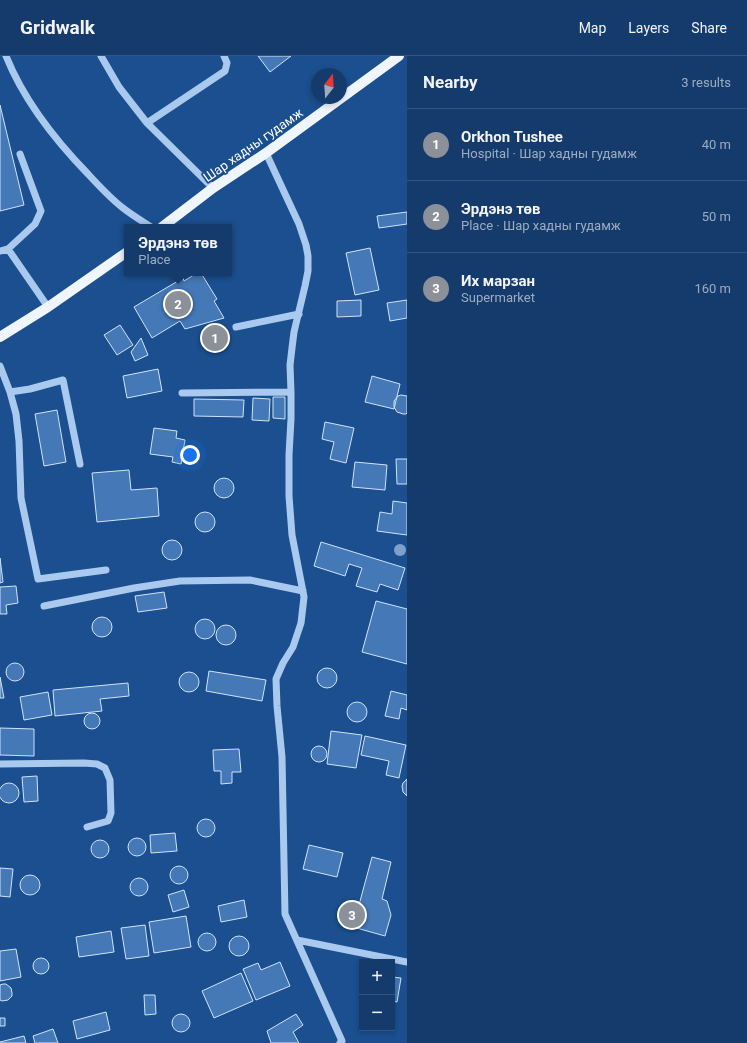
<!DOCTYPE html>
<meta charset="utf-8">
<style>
body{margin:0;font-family:Roboto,sans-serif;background:#1d4271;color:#f1f3f6}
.controls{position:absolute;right:12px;bottom:12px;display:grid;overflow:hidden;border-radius:0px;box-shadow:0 2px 6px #0003}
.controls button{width:36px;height:36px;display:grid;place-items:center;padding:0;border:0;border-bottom:1px solid #33557e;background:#143b6b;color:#f1f3f6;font:20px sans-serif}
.compass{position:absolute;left:311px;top:12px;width:36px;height:36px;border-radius:50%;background:#143b6b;box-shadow:0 2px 6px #0003;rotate:17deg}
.you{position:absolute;left:190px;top:399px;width:14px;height:14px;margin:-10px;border:3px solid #fff;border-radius:50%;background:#1a73e8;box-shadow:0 0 0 6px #1a73e833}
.badge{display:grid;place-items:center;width:26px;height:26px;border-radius:50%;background:#8c9099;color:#fff;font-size:13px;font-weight:700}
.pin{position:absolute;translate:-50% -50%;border:2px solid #fff;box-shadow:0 1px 4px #0006}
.popup{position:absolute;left:124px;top:168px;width:108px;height:52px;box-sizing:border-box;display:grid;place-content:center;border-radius:0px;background:#143b6b;filter:drop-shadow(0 1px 3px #0005);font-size:13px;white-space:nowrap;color:#9dadc1}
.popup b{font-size:15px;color:#f1f3f6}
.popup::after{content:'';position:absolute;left:50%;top:100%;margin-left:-8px;border:8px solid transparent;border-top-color:#143b6b}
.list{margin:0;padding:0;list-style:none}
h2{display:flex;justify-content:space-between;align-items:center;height:52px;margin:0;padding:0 16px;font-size:17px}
h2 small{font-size:13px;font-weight:400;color:#9dadc1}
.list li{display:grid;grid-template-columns:26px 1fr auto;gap:12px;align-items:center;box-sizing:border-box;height:72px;padding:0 16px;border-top:1px solid #33557e}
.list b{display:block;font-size:15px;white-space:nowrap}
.list p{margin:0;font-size:13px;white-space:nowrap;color:#9dadc1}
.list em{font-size:13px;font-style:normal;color:#9dadc1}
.map{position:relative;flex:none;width:407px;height:987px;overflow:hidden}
header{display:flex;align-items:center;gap:24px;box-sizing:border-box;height:56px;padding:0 20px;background:#143b6b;border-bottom:1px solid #33557e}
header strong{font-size:19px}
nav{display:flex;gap:22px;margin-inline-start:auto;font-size:14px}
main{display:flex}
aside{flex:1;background:#143b6b}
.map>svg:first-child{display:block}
.building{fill:#4478b7;stroke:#cfe3fa}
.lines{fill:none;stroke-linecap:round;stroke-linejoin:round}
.minor{stroke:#a9c9ee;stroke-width:7}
.major{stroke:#f0f6ff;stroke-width:10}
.tree{fill:#7ea0ca}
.labels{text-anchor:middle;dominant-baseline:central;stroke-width:3.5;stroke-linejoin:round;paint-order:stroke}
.street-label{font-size:13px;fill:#fff;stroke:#1b4f8f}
</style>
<header>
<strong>Gridwalk</strong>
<nav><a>Map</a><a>Layers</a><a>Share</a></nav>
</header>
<main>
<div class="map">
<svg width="407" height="987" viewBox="0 0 407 987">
<rect width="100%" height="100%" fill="#1b4f8f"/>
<path class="building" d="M258,0H291L270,16Z
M0,49L24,149L0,155Z
M407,156V168L379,172L377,160Z
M370,192L379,234L355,239L346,197Z
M197,217H201L217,243L214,245L224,262L185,273L180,265L152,282L134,251L183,222L184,225Z
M361,244V260L337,261V245Z
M407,244V262L390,265L387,247Z
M120,269L133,289L117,299L104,279Z
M141,282L148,299L135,305L131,296Z
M158,313L162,335L127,342L123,320Z
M372,320L400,328L394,353L365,346Z
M401,339L407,340V357L406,358H403L397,356L394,351V345L398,340Z
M273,341H285V363L273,362Z
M253,342L270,343L269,365L252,364Z
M194,343L244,344L243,361L194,360Z
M57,354L66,406L44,410L35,358Z
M325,366L354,372L346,407L330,403L334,386L322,383Z
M154,372L177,375L176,382L185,384L181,408L172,406L173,401L150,398Z
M396,403H407V428H397Z
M355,406L387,409L385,434L352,431Z
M129,414L131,434L157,432L159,460L97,466L92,417Z
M214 432a10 10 0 1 1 20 0a10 10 0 1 1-20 0Z
M393,445L407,447V479L377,475L380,456L392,458Z
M195 466a10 10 0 1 1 20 0a10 10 0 1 1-20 0Z
M162 494a10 10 0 1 1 20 0a10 10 0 1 1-20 0Z
M321,486L405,512L398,534L380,528L377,536L356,530L362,512L349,508L345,520L314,510Z
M0,502L3,526L0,527Z
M16,530L18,547L6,549L7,558H0V531Z
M164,536L167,552L138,556L135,540Z
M376,545L407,553V608L362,596Z
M92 571a10 10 0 1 1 20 0a10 10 0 1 1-20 0Z
M195 573a10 10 0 1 1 20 0a10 10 0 1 1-20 0Z
M216 579a10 10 0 1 1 20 0a10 10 0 1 1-20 0Z
M6 616a9 9 0 1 1 18 0a9 9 0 1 1-18 0Z
M317 622a10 10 0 1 1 20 0a10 10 0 1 1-20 0Z
M209,615L266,624L262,645L206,635Z
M179 626a10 10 0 1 1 20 0a10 10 0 1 1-20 0Z
M0,621L4,642H0Z
M128,627L129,640L100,643L102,655L55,660L53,634Z
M391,635L407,639V654L401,652L399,663L385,660Z
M48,636L52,659L24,664L20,641Z
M347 656a10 10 0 1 1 20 0a10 10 0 1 1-20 0Z
M84 665a8 8 0 1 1 16 0a8 8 0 1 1-16 0Z
M0,672L34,673V700L0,699Z
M331,675L362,679L356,712L327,708Z
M365,680L406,689L399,722L386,719L389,705L361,699Z
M311 698a8 8 0 1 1 16 0a8 8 0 1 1-16 0Z
M239,693L241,716H232V727L221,728V715H214L213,694Z
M37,720L38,745L24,746L22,721Z
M407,723V740L403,736L402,730L403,727Z
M-1 737a10 10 0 1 1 20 0a10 10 0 1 1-20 0Z
M197 772a9 9 0 1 1 18 0a9 9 0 1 1-18 0Z
M175,777L177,795L151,797L150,779Z
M128 791a9 9 0 1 1 18 0a9 9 0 1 1-18 0Z
M91 793a9 9 0 1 1 18 0a9 9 0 1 1-18 0Z
M309,789L343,797L337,821L303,813Z
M372,801L391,806L382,843L387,845L391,859L385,880L353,871Z
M170 819a9 9 0 1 1 18 0a9 9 0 1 1-18 0Z
M0,812L13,813L10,841L0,840Z
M20 829a10 10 0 1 1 20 0a10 10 0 1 1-20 0Z
M130 831a9 9 0 1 1 18 0a9 9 0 1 1-18 0Z
M184,834L189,851L173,856L168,839Z
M244,844L247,861L221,866L218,850Z
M186,860L191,891L154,897L149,866Z
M145,869L149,900L126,903L121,872Z
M111,875L114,896L79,901L76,881Z
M198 886a9 9 0 1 1 18 0a9 9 0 1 1-18 0Z
M229 890a10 10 0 1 1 20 0a10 10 0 1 1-20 0Z
M16,893L21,921L0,925V895Z
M33 910a8 8 0 1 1 16 0a8 8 0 1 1-16 0Z
M280,906L290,930L256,944L243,913L258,907L261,914Z
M241,917L253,945L214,962L202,935Z
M392,921L401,922L397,946L392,945Z
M3,928H6L11,932L12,937V940L8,944L2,945L0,944V929Z
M144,939H155L156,958L145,959Z
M106,956L110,974L77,983L73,965Z
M296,958L303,969L293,976L299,987H271L267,975Z
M172 967a9 9 0 1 1 18 0a9 9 0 1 1-18 0Z
M0,962H5V970H0Z
M53,973L58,987H35L33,980Z
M24,980L26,987H0V986Z"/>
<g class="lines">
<path class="minor" d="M6,0C24,45 54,83 88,118C99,130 110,142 123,152C132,159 142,165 151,171
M101,0L119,31L147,67L213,132
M147,67L225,15L227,7L224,0
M266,97L299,168L306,189L308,200V215L305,230L294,276L292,292L290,309L291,336V363L289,399V440L292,479L304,541L301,567L293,591L283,607L276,623L277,650L282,701L285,858L342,985L340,987
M8,193L35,168L41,155L20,98
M0,195L8,193L48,251
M236,271L299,258
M0,310L10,336L16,358L19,385L21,442L38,523L106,514
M10,336L30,333L63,324L80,408
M182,337L291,336
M44,550L134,532L180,525L250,524L303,535
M0,708L84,707L97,708L105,712L110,724L111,757L108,765L87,771
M297,884L407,906"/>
<path class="major" d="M162,171L213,132L266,97L399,0
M0,281L48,251L127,196"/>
</g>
<circle class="tree" cx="400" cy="494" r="6"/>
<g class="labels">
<g class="street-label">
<text transform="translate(253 89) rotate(-35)">Шар хадны гудамж</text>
</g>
</g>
</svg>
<div class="controls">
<button>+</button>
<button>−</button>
</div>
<svg class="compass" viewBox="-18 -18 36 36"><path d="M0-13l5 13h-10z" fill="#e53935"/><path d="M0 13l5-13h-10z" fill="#9dadc1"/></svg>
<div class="you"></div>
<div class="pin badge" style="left:215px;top:282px">1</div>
<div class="pin badge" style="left:178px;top:248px">2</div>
<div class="popup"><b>Эрдэнэ төв</b>Place</div>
<div class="pin badge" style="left:352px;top:859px">3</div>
</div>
<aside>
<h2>Nearby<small>3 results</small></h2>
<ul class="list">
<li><span class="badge">1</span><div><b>Orkhon Tushee</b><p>Hospital · Шар хадны гудамж</p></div><em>40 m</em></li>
<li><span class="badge">2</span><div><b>Эрдэнэ төв</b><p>Place · Шар хадны гудамж</p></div><em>50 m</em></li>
<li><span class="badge">3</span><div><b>Их марзан</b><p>Supermarket</p></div><em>160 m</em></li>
</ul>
</aside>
</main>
